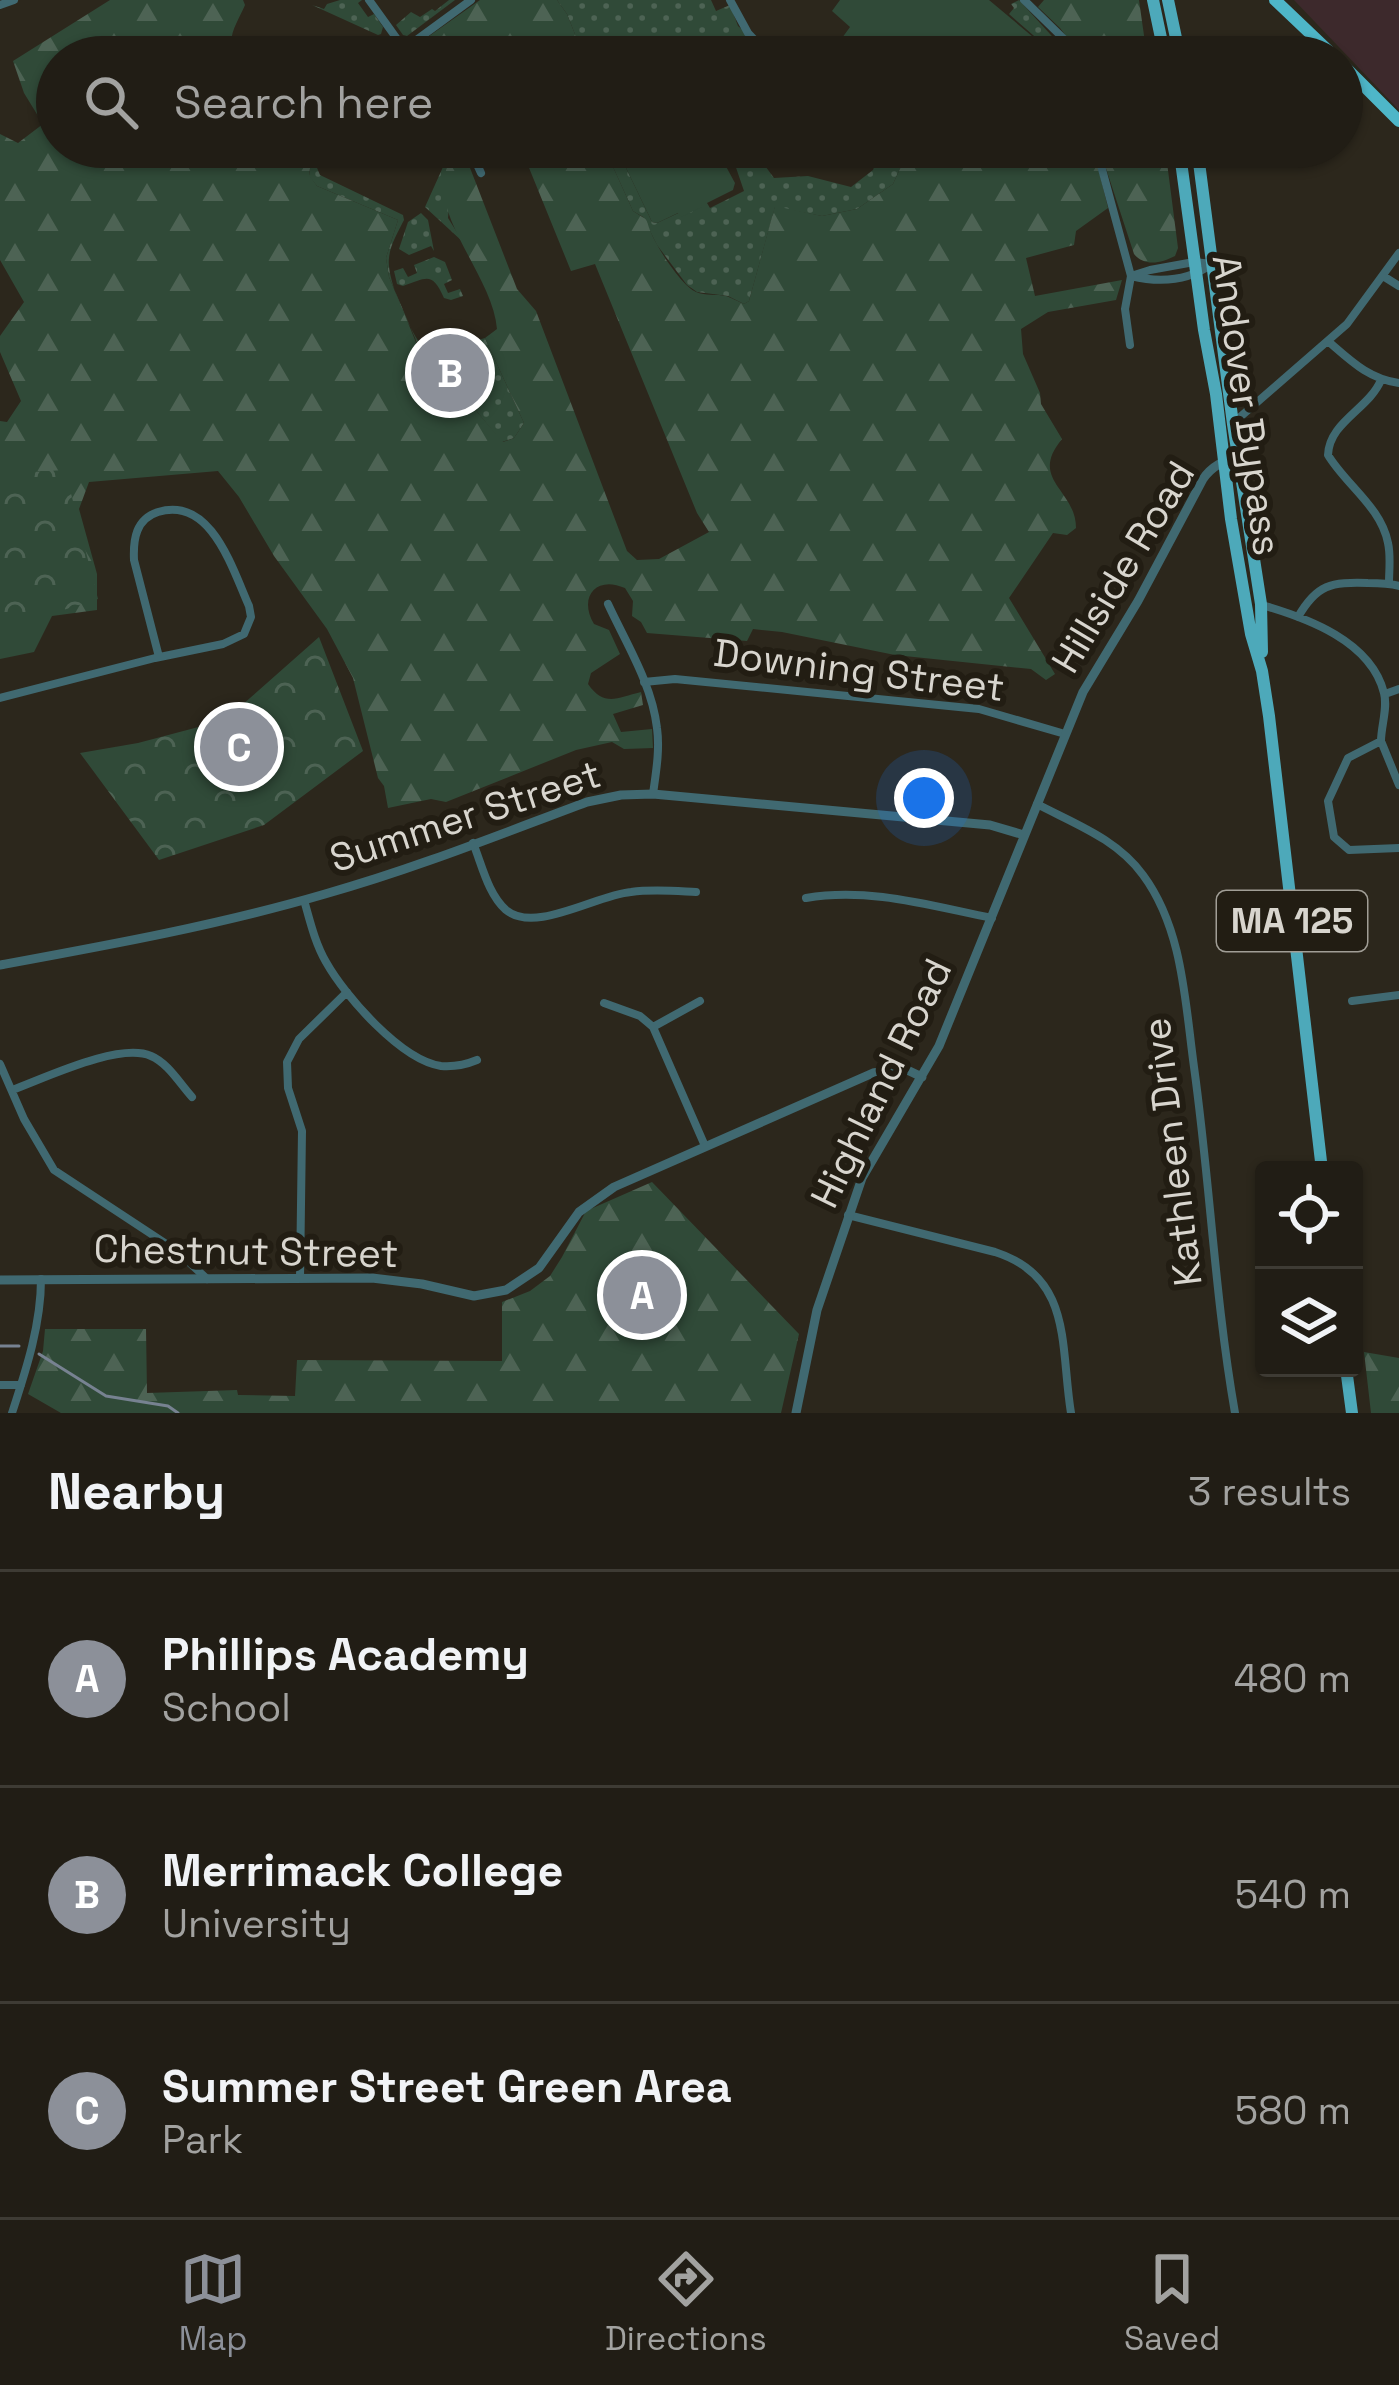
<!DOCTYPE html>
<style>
body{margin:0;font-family:"Space Grotesk",sans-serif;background:#2d2a22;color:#f1f3f6}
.controls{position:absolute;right:36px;bottom:36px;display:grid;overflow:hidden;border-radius:12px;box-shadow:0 3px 9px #0004}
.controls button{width:108px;height:108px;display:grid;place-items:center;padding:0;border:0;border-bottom:3px solid #3e3b34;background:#211d15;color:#f1f3f6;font:60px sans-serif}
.you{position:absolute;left:924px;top:798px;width:42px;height:42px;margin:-30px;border:9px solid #fff;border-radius:50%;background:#1a73e8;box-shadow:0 0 0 18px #1a73e833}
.badge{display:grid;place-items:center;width:78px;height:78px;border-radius:50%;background:#8c9099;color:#fff;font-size:39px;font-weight:700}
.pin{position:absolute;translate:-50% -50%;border:6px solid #fff;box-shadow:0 3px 12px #0006}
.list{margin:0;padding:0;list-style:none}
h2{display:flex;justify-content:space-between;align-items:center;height:156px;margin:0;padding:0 48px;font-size:51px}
h2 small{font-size:39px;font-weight:400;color:#a2a2a0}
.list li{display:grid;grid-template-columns:78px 1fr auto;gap:36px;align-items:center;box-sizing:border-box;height:216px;padding:0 48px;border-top:3px solid #3e3b34}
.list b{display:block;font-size:45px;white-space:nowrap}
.list p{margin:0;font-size:39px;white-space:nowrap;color:#a2a2a0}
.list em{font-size:39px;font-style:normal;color:#a2a2a0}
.icon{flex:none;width:66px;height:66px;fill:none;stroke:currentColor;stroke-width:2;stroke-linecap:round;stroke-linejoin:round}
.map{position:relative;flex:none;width:1399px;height:1413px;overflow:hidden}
.search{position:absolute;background:#211d15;box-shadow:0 3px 9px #0004;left:36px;right:36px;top:36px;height:132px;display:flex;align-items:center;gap:30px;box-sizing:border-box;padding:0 42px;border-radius:66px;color:#a2a2a0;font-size:45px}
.sheet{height:804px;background:#211d15}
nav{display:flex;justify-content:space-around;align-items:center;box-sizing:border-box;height:168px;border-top:3px solid #3e3b34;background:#211d15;font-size:33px;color:#a2a2a0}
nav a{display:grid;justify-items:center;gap:6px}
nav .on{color:#8c9099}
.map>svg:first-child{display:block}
.commercial{fill:#3d292c}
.grass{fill:url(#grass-dots)}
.forest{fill:url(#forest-firs)}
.park{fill:url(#park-crowns)}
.pitch{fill:#304a38}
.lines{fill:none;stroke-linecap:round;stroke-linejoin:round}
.stream{stroke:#778291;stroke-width:3}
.minor{stroke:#406971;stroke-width:8}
.tertiary{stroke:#406971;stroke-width:9}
.primary{stroke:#4da9ba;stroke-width:12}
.trunk{stroke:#4eb6c8;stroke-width:12}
.labels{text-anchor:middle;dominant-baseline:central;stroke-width:12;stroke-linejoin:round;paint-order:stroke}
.shield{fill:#221d13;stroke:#a19e96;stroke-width:3}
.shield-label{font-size:36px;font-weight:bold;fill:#d8d5ce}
.street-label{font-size:39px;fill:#d8d5ce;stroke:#221d13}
</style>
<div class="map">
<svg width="1399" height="1413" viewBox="0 0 1399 1413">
<defs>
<pattern id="grass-dots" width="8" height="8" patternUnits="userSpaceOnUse" patternTransform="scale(3)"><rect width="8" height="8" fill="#304a38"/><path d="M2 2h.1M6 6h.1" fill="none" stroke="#4d6354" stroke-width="1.8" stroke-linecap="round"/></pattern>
<pattern id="forest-firs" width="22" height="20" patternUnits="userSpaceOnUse" patternTransform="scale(3)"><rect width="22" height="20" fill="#304a38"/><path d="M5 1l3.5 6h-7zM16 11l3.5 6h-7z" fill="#4d6354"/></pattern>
<pattern id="park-crowns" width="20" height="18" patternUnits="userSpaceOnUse" patternTransform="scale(3)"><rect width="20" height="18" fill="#304a38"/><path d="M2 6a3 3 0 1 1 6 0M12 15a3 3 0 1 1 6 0" fill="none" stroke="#4d6354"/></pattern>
</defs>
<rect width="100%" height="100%" fill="#2c271c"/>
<path class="commercial" d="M1294,0H1399V110Z"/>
<path class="grass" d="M340,0H362L358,3L368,17L374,14L383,27L381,34L378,35L312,5L324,9L327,4Z
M449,0H455L407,36L403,35L396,25L411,12L420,17L432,9L435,11Z
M557,0H711L716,11L730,5L738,26L752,38L746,57H584L567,14Z
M1019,0L1071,57H1026L1041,42L1009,14L1014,8L1011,4Z
M305,36C338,35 367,60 399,50L405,57H331L334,53L318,38L292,43L266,57H258L289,40Z
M313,147H321L315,163L320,175L403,215L404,220C398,232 390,245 389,258C386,277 408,327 420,343C426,350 429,350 437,352L485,338L524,423L514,438L502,442L478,413L456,374L421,352L389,277L386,258L398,220L317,186L309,176Z
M452,147H462L465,155L453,157L448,218L463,242L425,207Z
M604,147H616L652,222L657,223L700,203H707L710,208L744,191L729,147H751L774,178L808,176L851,187L873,170L882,147H910L893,184L857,209L822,216L775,207L749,301L744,304L728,296L697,292L687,285L657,245L643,217L633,211Z
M421,213L428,220L434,251L431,246L409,255L399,249L408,222Z
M434,257L445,262L452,280L444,284L448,293L460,289L463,296L451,300L444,298C432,271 427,278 403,286L397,284L394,271L403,268L408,277L417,273L414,265Z"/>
<path class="forest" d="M110,0H243L245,5C238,22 223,41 237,57H57V147H313L309,175L317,186L398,220L386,258L389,277L420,352L456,374L478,413L503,442L514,438L524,423L485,338L497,329C493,278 434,221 445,174C446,168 450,162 453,156L465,155L517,289L536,311L627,551L637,560L659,559L709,532L697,513L595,264L571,271L523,153L490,166L484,165L476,147H604L633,211L647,220C649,237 680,285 696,292C705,296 717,294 726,296C730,297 739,302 744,304L749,301L775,206L822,216L857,209L893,184L910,147H961L977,155L993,147H1093L1108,208L1076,231L1074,245L1026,258L1035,296L1122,280L1116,300L1048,312L1021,329L1023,354L1040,393L1041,404L1062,439C1028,480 1076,489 1076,528L1067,535L1053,533L1009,598L1055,674L1046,680L1031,669L895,655L782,632L753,629L747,641L647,633L641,622L632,616L633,601L625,588C596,575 578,597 594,624L609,630L620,654L591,673L588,684C604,707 617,698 641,692L643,705L613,714L621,732L652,729L653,748L624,749L612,742L576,750L446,802L431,799L388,808L384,786L378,778L353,678L327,629L274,556L239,497L218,471L89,482L79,509L97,574V610L52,616L34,652L0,659V421L7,422L21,401L0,352V336L24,302L0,260V134L18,143L43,124L24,93L13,61Z
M480,0H557L567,14L584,57H425L418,44Z
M1044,0H1139L1147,57H1082L1060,28L1038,7Z
M318,38L329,41L335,54L331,57H266L292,43Z
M1099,147H1165L1178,248L1175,256C1161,263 1145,267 1134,254Z
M652,1182L799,1334L781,1413H61L28,1394L43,1351L45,1329H146L147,1393L237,1390L238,1395L295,1396L297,1360L502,1361V1302L530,1291L550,1276L562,1257L586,1211Z
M1364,1352L1399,1358V1413H1371Z"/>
<path class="park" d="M65,470L98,599L0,630V474Z
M319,637L363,751L264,825L159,860L80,753L138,743L225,720Z"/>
<path class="pitch" d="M840,0H989L1039,42L1026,57H866L842,38L850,27L832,11Z
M616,147H710L713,153L722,159L735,183L733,190L707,203H701L702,207L681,217L678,213L657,223L652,222Z"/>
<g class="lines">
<path class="stream" d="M0,1346H19
M39,1354L106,1396L168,1406L178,1413"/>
<path class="minor" d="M369,0L410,57
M730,0L748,33L771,57
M1024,0L1064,39L1077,57
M0,5L14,0
M403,47L415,41L471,0
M469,147L481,173
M1096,147L1131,276L1125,309L1130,345
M1194,262L1212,264C1188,281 1160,283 1131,276L1150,270Z
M1383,276L1399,286
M1329,342C1351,361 1369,379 1399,383
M1381,380C1369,409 1329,422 1328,455C1346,485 1381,507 1388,543C1391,556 1389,570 1389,583
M1232,424L1347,324L1399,253
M608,604C626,643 652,684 657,728C660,750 656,772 653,794
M1262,605C1307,618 1371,641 1384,693C1388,708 1381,726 1381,741
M1298,617C1317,584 1331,582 1368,583C1379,583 1388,583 1399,586
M644,682L675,679L979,709L1065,734
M1385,694L1399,689
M0,698L155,658L223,644L244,634L251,617L249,606C232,568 211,496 158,512C136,519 133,539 134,560L159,657
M1399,785L1381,741L1348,758L1328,801L1334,837L1349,850L1399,848
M1037,804C1075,824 1117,839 1143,875C1183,929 1185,1002 1194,1067C1210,1182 1215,1299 1235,1413
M473,843C482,865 488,894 506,910C535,934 596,895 631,892C653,889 675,891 696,892
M806,898C869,887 931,906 992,918
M304,900C310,921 315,943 326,962C345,996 401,1060 441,1066C454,1067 465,1065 477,1060
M1352,1001L1399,995
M604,1003L640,1016L653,1027L705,1146
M653,1027L700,1001
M0,1064L24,1119L54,1170L177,1251L207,1279
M12,1090C45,1078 119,1042 151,1056C168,1063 180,1084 192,1097
M848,1215L995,1252C1073,1277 1060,1346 1071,1413
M300,1278L302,1131L288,1088L287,1062L299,1039L347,992
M0,1385H21
M12,1413C26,1370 41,1325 41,1279"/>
<path class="tertiary" d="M0,965C109,945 219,925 325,894C414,869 501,834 587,802L621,795L653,794L990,825L1024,835
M0,1280L372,1278L422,1284L474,1296L506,1290L539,1268L579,1212L614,1187L873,1073L903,1068L922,1077
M796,1413L817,1310L862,1178L939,1046L1083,692L1138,601L1203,479C1212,466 1223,461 1238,457"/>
<path class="primary" d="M1153,0L1165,57
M1168,0L1180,57
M1179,147L1204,330L1216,394L1231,519L1251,634L1262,671L1269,716L1322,1170
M1197,147L1233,424L1261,604L1262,652
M1346,1368L1352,1413"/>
<path class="trunk" d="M1275,0L1335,57
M1342,64L1399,121"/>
</g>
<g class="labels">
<rect class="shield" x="1217" y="891" width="150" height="60" rx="9"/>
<g class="shield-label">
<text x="1292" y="921">MA 125</text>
</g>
<g class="street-label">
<text transform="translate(1247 405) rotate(82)">Andover Bypass</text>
<text transform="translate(1123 567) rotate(-59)">Hillside Road</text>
<text transform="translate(859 670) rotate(7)">Downing Street</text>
<text transform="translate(465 816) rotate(-18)">Summer Street</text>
<text transform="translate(881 1083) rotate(-64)">Highland Road</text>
<text transform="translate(1172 1152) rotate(-97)">Kathleen Drive</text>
<text transform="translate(246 1251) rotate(1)">Chestnut Street</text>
</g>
</g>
</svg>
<div class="controls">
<button><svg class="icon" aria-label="locate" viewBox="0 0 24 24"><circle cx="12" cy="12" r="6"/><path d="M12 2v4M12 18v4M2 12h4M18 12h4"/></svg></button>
<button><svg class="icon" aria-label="layers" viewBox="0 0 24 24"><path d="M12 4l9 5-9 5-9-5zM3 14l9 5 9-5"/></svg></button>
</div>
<div class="you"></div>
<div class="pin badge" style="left:642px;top:1295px">A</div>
<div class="pin badge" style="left:450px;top:373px">B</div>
<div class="pin badge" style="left:239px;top:747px">C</div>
<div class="search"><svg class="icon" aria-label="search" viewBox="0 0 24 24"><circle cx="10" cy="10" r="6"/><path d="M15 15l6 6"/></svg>Search here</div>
</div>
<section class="sheet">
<h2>Nearby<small>3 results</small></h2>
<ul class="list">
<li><span class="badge">A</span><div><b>Phillips Academy</b><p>School</p></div><em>480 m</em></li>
<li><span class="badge">B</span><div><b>Merrimack College</b><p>University</p></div><em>540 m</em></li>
<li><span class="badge">C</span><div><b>Summer Street Green Area</b><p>Park</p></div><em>580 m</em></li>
</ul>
</section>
<nav>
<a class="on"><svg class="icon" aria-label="map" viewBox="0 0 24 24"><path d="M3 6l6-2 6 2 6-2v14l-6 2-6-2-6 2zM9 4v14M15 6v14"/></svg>Map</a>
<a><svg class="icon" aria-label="directions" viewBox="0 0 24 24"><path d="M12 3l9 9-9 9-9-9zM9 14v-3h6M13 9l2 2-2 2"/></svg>Directions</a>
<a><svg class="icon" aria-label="saved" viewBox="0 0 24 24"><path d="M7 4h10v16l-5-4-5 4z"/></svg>Saved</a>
</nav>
